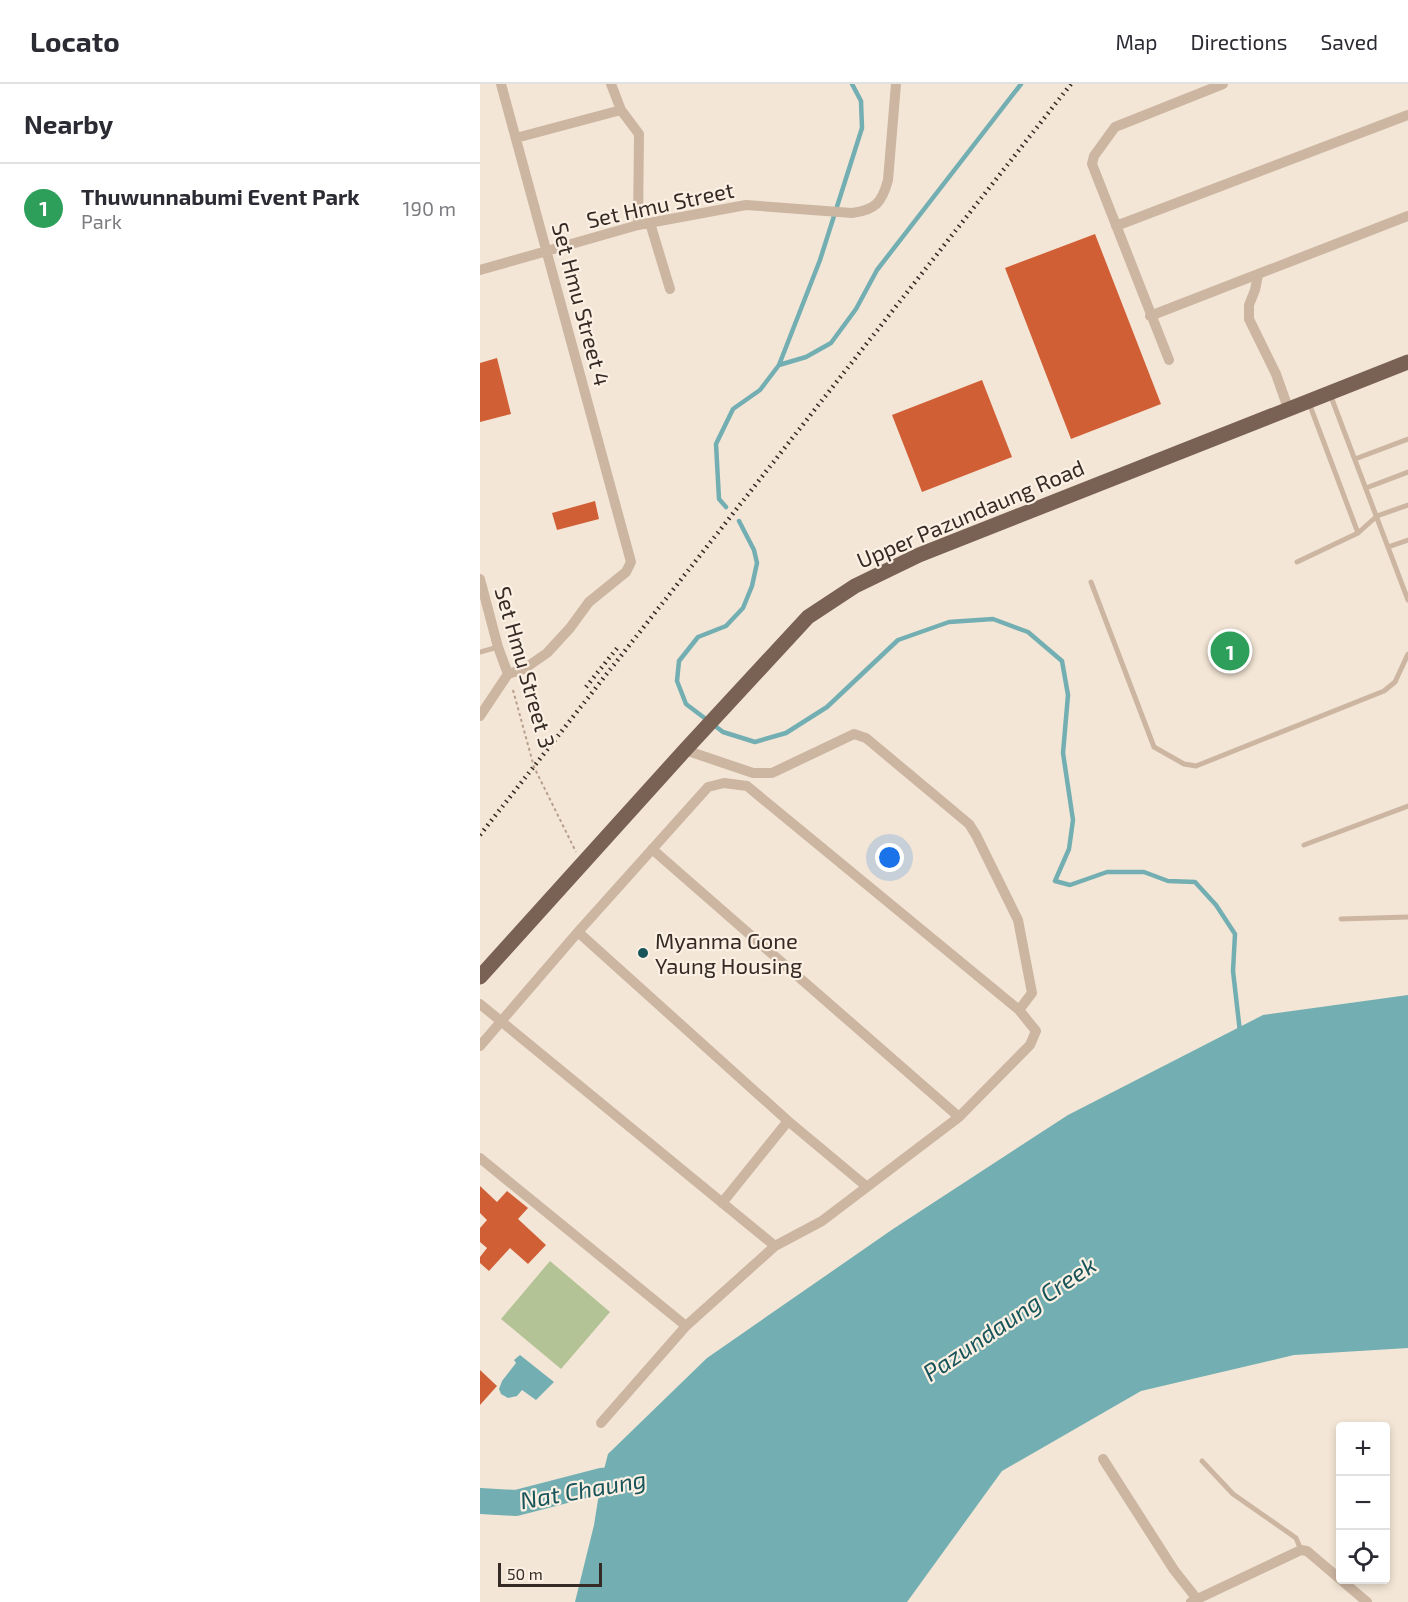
<!DOCTYPE html>
<meta charset="utf-8">
<style>
body{margin:0;font-family:"Exo 2",sans-serif;background:#f7f7f7;color:#2b2b33}
.controls{position:absolute;right:18px;bottom:18px;display:grid;overflow:hidden;border-radius:6px;box-shadow:0 3px 9px #0003}
.controls button{width:54px;height:54px;display:grid;place-items:center;padding:0;border:0;border-bottom:2px solid #e1e1e2;background:#fff;color:#2b2b33;font:30px sans-serif}
.scale{position:absolute;left:18px;bottom:15px;width:104px;box-sizing:border-box;padding-left:6px;border:3px solid #362a25;border-top:0;font-size:16px;line-height:21px;white-space:nowrap;color:#362a25;-webkit-text-stroke:4px #fbf0e3;paint-order:stroke}
.you{position:absolute;left:410px;top:774px;width:21px;height:21px;margin:-15px;border:4px solid #fff;border-radius:50%;background:#1a73e8;box-shadow:0 0 0 9px #1a73e833}
.badge{display:grid;place-items:center;width:39px;height:39px;border-radius:50%;background:#0b8043;color:#fff;font-size:20px;font-weight:700}
.pin{position:absolute;translate:-50% -50%;border:3px solid #fff;box-shadow:0 2px 6px #0006}
.list{margin:0;padding:0;list-style:none}
h2{display:flex;justify-content:space-between;align-items:center;height:78px;margin:0;padding:0 24px;font-size:26px}
h2 small{font-size:20px;font-weight:400;color:#7c7c81}
.list li{display:grid;grid-template-columns:39px 1fr auto;gap:18px;align-items:center;box-sizing:border-box;height:90px;padding:0 24px;border-top:2px solid #e1e1e2}
.list b{display:block;font-size:22px;white-space:nowrap}
.list p{margin:0;font-size:20px;white-space:nowrap;color:#7c7c81}
.list em{font-size:20px;font-style:normal;color:#7c7c81}
.icon{flex:none;width:33px;height:33px;fill:none;stroke:currentColor;stroke-width:2;stroke-linecap:round;stroke-linejoin:round}
.map{position:relative;flex:none;width:928px;height:1518px;overflow:hidden}
header{display:flex;align-items:center;gap:36px;box-sizing:border-box;height:84px;padding:0 30px;background:#fff;border-bottom:2px solid #e1e1e2}
header strong{font-size:28px}
nav{display:flex;gap:33px;margin-inline-start:auto;font-size:21px}
main{display:flex}
aside{flex:1;background:#fff}
.map>svg:first-child{display:block}
.green{fill:#b3c395}
.water{fill:#73afb2}
.lines{fill:none;stroke-linecap:round;stroke-linejoin:round}
.stream{stroke:#73afb2;stroke-width:4.5}
.river{stroke:#73afb2;stroke-width:26}
.building{fill:#d15f36}
.path{stroke:#b89f8c;stroke-width:2;stroke-dasharray:3 3;stroke-linecap:butt}
.service{stroke:#ccb6a2;stroke-width:5}
.minor{stroke:#ccb6a2;stroke-width:10}
.primary{stroke:#796154;stroke-width:15}
.rail{stroke:#362a25;stroke-width:4.5;stroke-dasharray:1.5 4.5;stroke-linecap:butt}
.poi-dot{fill:#17555a;stroke:#fbf0e3;stroke-width:2}
.labels{text-anchor:middle;dominant-baseline:central;stroke-width:4.5;stroke-linejoin:round;paint-order:stroke}
.street-label{font-size:22px;fill:#362a25;stroke:#fbf0e3}
.poi-label{font-size:22px;fill:#362a25;stroke:#fbf0e3;text-anchor:start}
.water-label{font-size:24px;font-style:italic;fill:#17555a;stroke:#fbf0e3}
</style>
<header>
<strong>Locato</strong>
<nav><a>Map</a><a>Directions</a><a>Saved</a></nav>
</header>
<main>
<aside>
<h2>Nearby<small></small></h2>
<ul class="list">
<li><span class="badge" style="background:#2e9e5b">1</span><div><b>Thuwunnabumi Event Park</b><p>Park</p></div><em>190 m</em></li>
</ul>
</aside>
<div class="map">
<svg width="928" height="1518" viewBox="0 0 928 1518">
<rect width="100%" height="100%" fill="#f3e6d6"/>
<path class="green" d="M70,1177L130,1228L81,1285L21,1235Z"/>
<path class="water" d="M928,911V1264L814,1271L661,1307L522,1387L427,1518H95L114,1441L121,1397L128,1370L227,1274L413,1145L588,1031L783,931Z
M40,1271L74,1298L56,1316L42,1306L37,1312L28,1314L21,1310L19,1305L22,1297L36,1279L34,1276Z"/>
<g class="lines">
<path class="stream" d="M299,281L326,273L351,259L376,225L397,186L541,0
M246,423L239,415L236,360L253,325L280,306L299,281L340,176L382,44L381,17L372,0
M259,437L274,466L277,479L272,502L263,524L246,542L218,553L199,577L197,597L206,620L243,648L275,658L306,649L347,623L418,556L469,538L513,535L548,548L582,577L588,611L583,669L593,736L589,765L575,797L590,801L627,788H664L688,797L715,798L736,821L755,850L753,887L760,948"/>
<path class="river" d="M0,1417L36,1419L121,1397L155,1394"/>
</g>
<path class="building" d="M615,150L681,320L591,355L525,184Z
M17,274L31,330L0,338V279Z
M502,296L532,373L442,408L412,331Z
M115,417L119,435L77,446L72,429Z
M0,1102L17,1118L27,1107L48,1124L38,1135L66,1161L48,1180L30,1164L9,1187L0,1179V1173L7,1164L0,1158V1144L7,1136L0,1129Z
M0,1286L17,1302L0,1321Z"/>
<g class="lines">
<path class="path" d="M33,606L54,683L96,768"/>
<path class="service" d="M850,310L928,516
M829,319L878,449
M875,375L928,355
M886,404L928,388
M908,463L928,456
M817,478L878,449L897,432L928,421
M611,498L674,663L704,680L716,682L904,607L915,598L928,570
M0,568L18,563
M824,761L928,722
M861,835L928,833
M722,1377L753,1410L816,1454L821,1466"/>
<path class="minor" d="M131,0L141,26L159,50L158,141
M36,54L141,26
M170,139L190,205
M636,142L928,31
M0,186L158,141L266,121L372,129C395,126 402,119 408,96L416,0
M778,191L775,206L769,221V235L796,290L808,324
M670,232L928,132
M689,276L612,80L614,72L635,43L743,0
M0,495L18,563L28,590
M0,632L28,590L44,585L67,569L90,544L109,518L146,488L151,478L21,0
M205,666L273,689H292L374,650L386,654L489,740L496,751L538,836L552,909L539,926
M172,765L479,1033
M98,848L308,1037L386,1102
M0,920L295,1162
M0,962L98,848L228,703L244,699L267,702L539,926L556,947L550,961L479,1033L342,1137L295,1162L206,1242L121,1339
M0,1074L206,1242
M242,1119L308,1037
M623,1375L694,1486L717,1515
M711,1518L821,1466L827,1467L887,1518"/>
<path class="primary" d="M0,893L205,666L328,533L375,502L439,471L928,278"/>
<path class="rail" d="M106,603L138,563
M0,751L591,0"/>
</g>
<circle class="poi-dot" cx="163" cy="869" r="6"/>
<g class="labels">
<g class="street-label">
<text transform="translate(180 120) rotate(-12)">Set Hmu Street</text>
<text transform="translate(102 220) rotate(75)">Set Hmu Street 4</text>
<text transform="translate(490 429) rotate(-23)">Upper Pazundaung Road</text>
<text transform="translate(46 583) rotate(74)">Set Hmu Street 3</text>
</g>
<g class="poi-label">
<text x="175" y="856">Myanma Gone<tspan x="175" dy="25">Yaung Housing</tspan></text>
</g>
<g class="water-label">
<text transform="translate(529 1234) rotate(-34)">Pazundaung Creek</text>
<text transform="translate(103 1405) rotate(-10)">Nat Chaung</text>
</g>
</g>
</svg>
<div class="controls">
<button>+</button>
<button>−</button>
<button><svg class="icon" aria-label="locate" viewBox="0 0 24 24"><circle cx="12" cy="12" r="6"/><path d="M12 2v4M12 18v4M2 12h4M18 12h4"/></svg></button>
</div>
<div class="scale">50 m</div>
<div class="you"></div>
<div class="pin badge" style="left:750px;top:567px;background:#2e9e5b">1</div>
</div>
</main>
